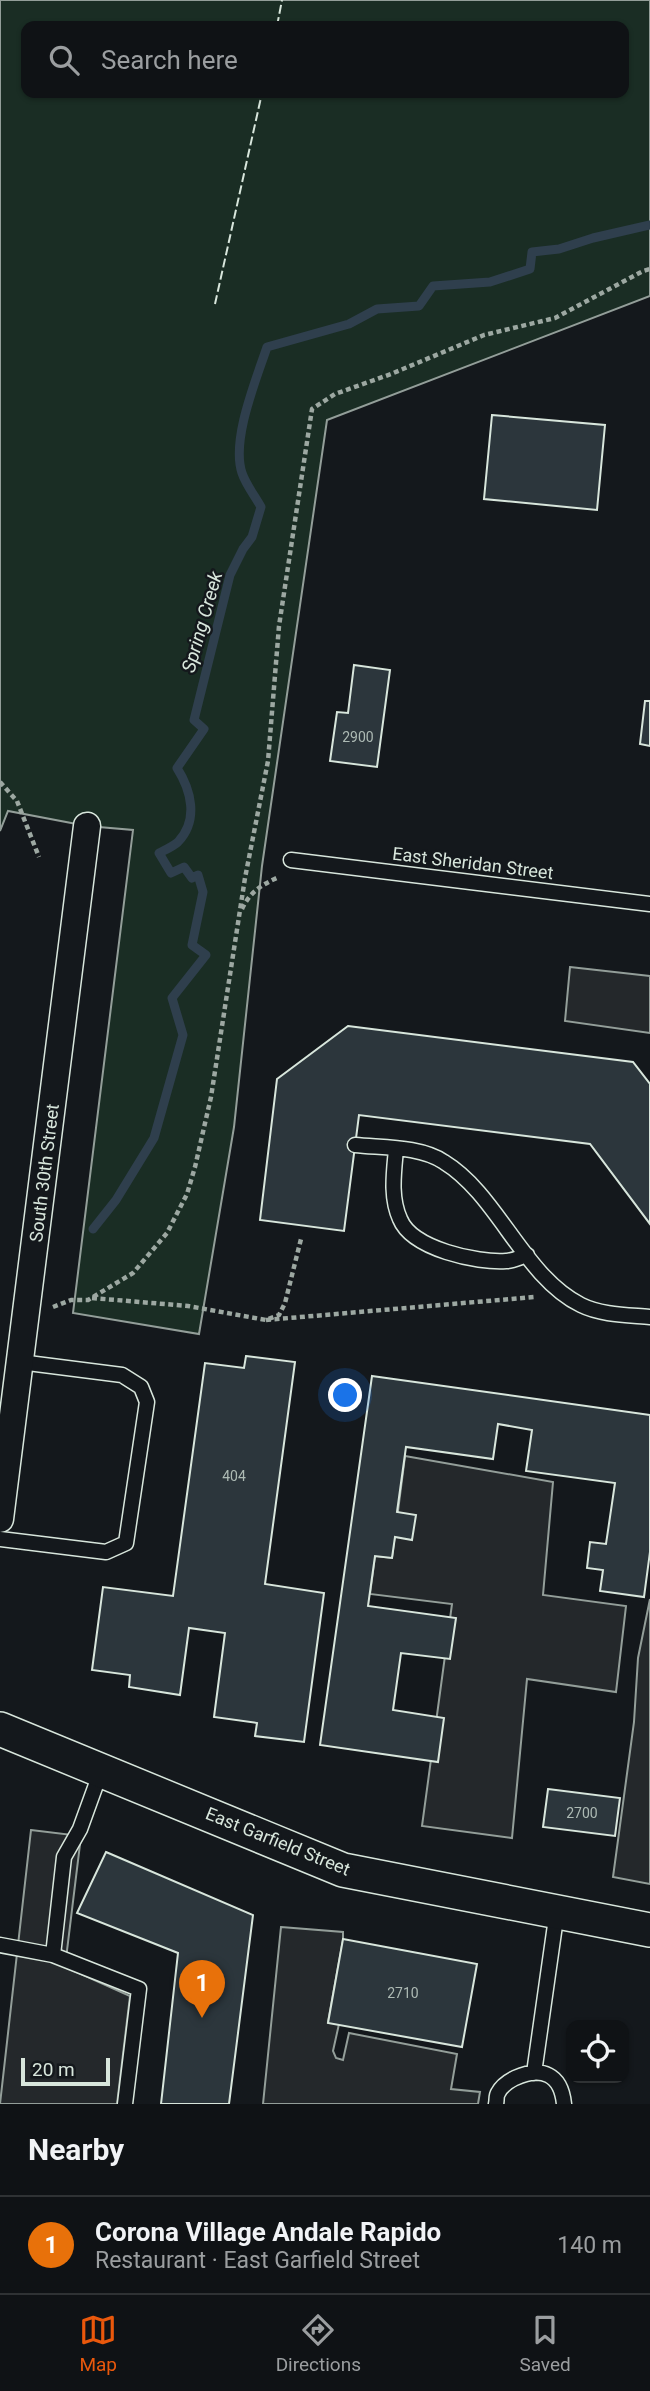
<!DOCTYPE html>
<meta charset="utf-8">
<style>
body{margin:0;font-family:Roboto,sans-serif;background:#1d2022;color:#f1f3f6}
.controls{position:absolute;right:21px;bottom:21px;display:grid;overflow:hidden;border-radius:14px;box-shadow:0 2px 5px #0004}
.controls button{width:63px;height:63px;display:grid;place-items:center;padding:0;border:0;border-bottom:2px solid #2f3234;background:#0f1215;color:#f1f3f6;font:35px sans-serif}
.scale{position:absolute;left:21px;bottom:18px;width:89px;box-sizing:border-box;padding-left:7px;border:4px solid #d8e6dc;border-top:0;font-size:19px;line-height:24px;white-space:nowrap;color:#d8e6dc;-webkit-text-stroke:5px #14181c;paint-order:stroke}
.you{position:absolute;left:346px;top:1396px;width:24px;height:24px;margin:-18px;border:5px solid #fff;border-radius:50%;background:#1a73e8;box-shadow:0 0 0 10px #1a73e833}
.badge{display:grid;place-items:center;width:46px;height:46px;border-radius:50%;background:#ea580c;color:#fff;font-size:23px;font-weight:700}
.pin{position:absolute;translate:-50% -58px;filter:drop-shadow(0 2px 4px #0008)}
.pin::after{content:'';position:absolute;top:37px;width:24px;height:21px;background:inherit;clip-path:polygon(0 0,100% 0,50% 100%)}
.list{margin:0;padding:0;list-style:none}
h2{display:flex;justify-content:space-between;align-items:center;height:91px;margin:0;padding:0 28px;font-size:30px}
h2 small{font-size:23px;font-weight:400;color:#9b9ea0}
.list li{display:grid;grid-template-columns:46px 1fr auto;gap:21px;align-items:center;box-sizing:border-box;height:98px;padding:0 28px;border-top:2px solid #2f3234}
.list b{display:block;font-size:26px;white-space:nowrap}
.list p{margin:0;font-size:23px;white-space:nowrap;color:#9b9ea0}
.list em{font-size:23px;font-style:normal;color:#9b9ea0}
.icon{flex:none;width:38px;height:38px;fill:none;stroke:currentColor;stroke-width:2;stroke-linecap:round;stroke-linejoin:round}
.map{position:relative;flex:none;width:650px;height:2104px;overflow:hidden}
.search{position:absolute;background:#0f1215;box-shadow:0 2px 5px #0004;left:21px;right:21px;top:21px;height:77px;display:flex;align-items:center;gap:18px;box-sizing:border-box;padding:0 24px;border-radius:14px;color:#9b9ea0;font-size:26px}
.sheet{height:189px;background:#0f1215}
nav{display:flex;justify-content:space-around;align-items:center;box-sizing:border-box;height:98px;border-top:2px solid #2f3234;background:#0f1215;font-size:19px;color:#9b9ea0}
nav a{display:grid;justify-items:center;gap:4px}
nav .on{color:#ea580c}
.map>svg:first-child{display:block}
.green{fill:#1a2d24;stroke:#939e99;stroke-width:2;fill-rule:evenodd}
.parking{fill:#24282b;stroke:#939e99;stroke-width:2}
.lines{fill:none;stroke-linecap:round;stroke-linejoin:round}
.stream{stroke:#2f3f4d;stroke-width:9}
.building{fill:#2c363c;stroke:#d8e6dc;stroke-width:2}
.service-casing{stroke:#d8e6dc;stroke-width:17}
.minor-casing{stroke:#d8e6dc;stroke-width:29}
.tertiary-casing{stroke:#d8e6dc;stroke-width:36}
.path{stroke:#9da8a2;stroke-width:4.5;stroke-dasharray:5 3.5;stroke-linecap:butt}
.service{stroke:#14181c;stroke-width:14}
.minor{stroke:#14181c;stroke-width:26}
.tertiary{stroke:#14181c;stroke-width:33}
.fence{stroke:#d8e6dc;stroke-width:2;stroke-dasharray:9 3.5;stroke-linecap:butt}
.labels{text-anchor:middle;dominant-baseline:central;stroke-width:5;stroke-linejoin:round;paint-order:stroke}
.number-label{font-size:14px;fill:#adbab4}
.street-label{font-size:18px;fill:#d8e6dc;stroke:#14181c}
.water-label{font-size:19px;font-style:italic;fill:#d8e6dc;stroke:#14181c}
</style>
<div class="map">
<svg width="650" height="2104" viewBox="0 0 650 2104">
<rect width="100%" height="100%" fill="#14181c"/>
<path class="green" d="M0,0H650V296L327,420L262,866L234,1127L199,1334L73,1313L133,830L87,826L8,811L0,831ZM26,26H624V93H26Z"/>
<path class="parking" d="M570,967L650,976V1033L565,1021Z
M405,1456L553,1482L543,1595L626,1606L616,1692L527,1679L512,1838L422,1826L452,1604L370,1594L375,1556L392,1558Z
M650,1599V1884L613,1877L634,1722L638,1658Z
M31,1830L81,1836L65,1967L130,1996L117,2104H0Z
M281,1927L343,1932V1940L328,2022L339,2024L333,2051L336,2058L343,2060L349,2033L457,2054L451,2089L480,2092L478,2104H263Z"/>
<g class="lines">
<path class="stream" d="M93,1229L116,1200L154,1138L183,1035L172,998L206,955L192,945L203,892L198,875L192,878L184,867L171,873L159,853C165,850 174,846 178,842C199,820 191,790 177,768L204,729L194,720L230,575L243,549L252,537L261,507C255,496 246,485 242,473C231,440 256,380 267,347L349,324L377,309L419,306L433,286L490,282L530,269L532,252L559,249L593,238L650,225"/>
</g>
<path class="building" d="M492,415L605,425L597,510L484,499Z
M354,665L390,670L377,767L330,761L337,712L348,713Z
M645,701H650V746L640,744Z
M348,1026L633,1062L650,1084V1224L590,1144L359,1115L344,1231L260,1220L277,1079Z
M246,1356L295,1362L265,1584L324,1593L304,1742L255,1736L257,1723L214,1717L225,1633L189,1628L180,1695L129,1687L130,1675L92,1670L103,1587L173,1596L205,1363L244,1368Z
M372,1376L650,1415V1552L644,1597L600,1591L603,1570L587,1568L590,1542L606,1544L615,1483L526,1471L532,1430L498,1424L493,1459L406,1447L397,1512L416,1515L412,1540L395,1537L392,1558L375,1556L368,1606L456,1618L450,1659L401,1653L393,1710L444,1718L438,1762L320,1745Z
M548,1789L620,1798L615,1836L543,1827Z
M106,1852L253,1915L229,2104H161L178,1953L77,1913Z
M343,1939L477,1964L462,2047L328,2023Z"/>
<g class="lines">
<g class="service-casing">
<path id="service" d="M291,860L650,904
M355,1145C383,1148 420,1146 444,1162C498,1195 523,1276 581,1305C601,1315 628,1315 650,1317
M396,1149C394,1172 390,1197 400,1219C412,1249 477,1263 506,1261C513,1261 520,1257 527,1255
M0,1539L106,1552L126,1543L147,1402L141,1387L122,1375L20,1362
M0,1945L53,1955L139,1989L125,2104
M53,1955L64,1857L80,1829L101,1771
M534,2073L557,1911
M496,2104C497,2100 496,2096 498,2093C501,2087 509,2081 515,2078C542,2066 561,2074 564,2104"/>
</g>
<g class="minor-casing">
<path id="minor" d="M0,1519L87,826"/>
</g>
<g class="tertiary-casing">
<path id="tertiary" d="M0,1729L343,1870L650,1930"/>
</g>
<path class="path" d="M0,782L17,801L39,857
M242,909C250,892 261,885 279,877
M92,1298L188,1306L266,1320L279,1315L285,1303L301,1239
M53,1307L71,1300H88L133,1273L167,1233L187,1194L195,1167L211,1097L245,878L268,761L279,626L312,409L335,394L391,374L484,335L555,318L643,271L650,269
M266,1320L534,1297"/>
<use href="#service" class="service"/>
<use href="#minor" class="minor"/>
<use href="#tertiary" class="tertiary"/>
<path class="fence" d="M277,26L282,0
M215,304L262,93"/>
</g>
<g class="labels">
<g class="number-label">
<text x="358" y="737">2900</text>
<text x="234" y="1476">404</text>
<text x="582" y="1813">2700</text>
<text x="403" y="1993">2710</text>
</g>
<g class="street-label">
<text transform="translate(473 863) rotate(7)">East Sheridan Street</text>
<text transform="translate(44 1173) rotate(-83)">South 30th Street</text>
<text transform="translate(278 1841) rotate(22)">East Garfield Street</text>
</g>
<g class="water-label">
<text transform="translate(202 622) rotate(-74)">Spring Creek</text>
</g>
</g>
</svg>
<div class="controls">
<button><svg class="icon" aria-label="locate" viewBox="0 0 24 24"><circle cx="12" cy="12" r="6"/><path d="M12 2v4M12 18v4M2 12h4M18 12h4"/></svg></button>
</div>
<div class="scale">20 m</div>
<div class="you"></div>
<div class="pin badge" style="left:202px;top:2018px;background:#e8710a">1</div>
<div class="search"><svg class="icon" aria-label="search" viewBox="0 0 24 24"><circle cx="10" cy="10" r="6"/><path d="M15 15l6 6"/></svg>Search here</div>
</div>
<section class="sheet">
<h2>Nearby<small></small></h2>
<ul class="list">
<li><span class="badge" style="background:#e8710a">1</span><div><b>Corona Village Andale Rapido</b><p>Restaurant · East Garfield Street</p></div><em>140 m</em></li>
</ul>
</section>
<nav>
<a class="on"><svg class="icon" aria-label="map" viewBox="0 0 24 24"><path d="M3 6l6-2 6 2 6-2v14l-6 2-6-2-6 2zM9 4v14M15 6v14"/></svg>Map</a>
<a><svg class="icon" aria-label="directions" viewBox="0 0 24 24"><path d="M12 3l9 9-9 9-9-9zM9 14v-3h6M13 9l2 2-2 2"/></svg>Directions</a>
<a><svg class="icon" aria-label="saved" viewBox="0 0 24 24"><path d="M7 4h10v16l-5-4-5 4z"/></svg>Saved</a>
</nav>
